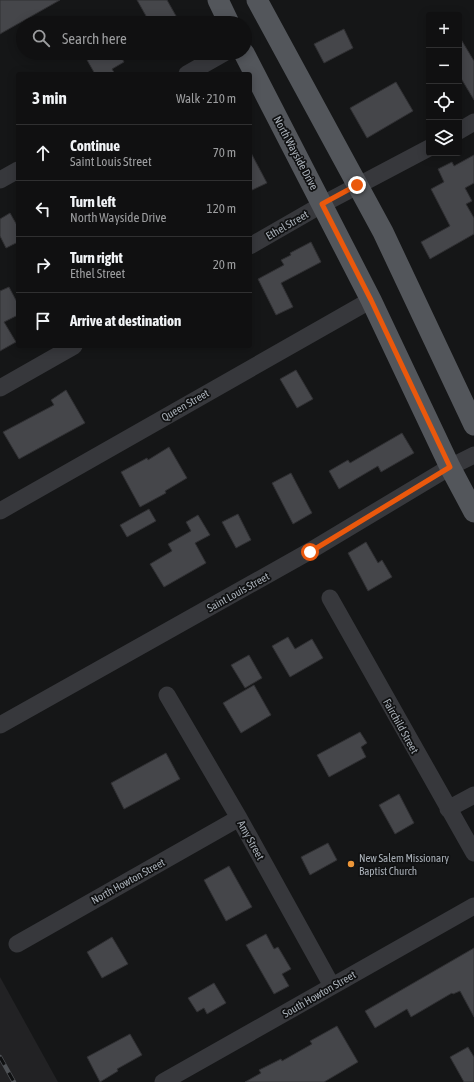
<!DOCTYPE html>
<meta charset="utf-8">
<style>
body{margin:0;font-family:"Asap Condensed",sans-serif;background:#1e1e1f;color:#f1f3f6}
.controls{position:absolute;right:12px;top:12px;display:grid;overflow:hidden;border-radius:4px;box-shadow:0 2px 10px #0003}
.controls button{width:36px;height:36px;display:grid;place-items:center;padding:0;border:0;border-bottom:1px solid #303031;background:#101011;color:#f1f3f6;font:20px sans-serif}
.stop{position:absolute;width:12px;height:12px;margin:-9px;border:3px solid #ea580c;border-radius:50%;background:#fff}
.stop.end{background:#ea580c;border-color:#fff;box-shadow:0 1px 4px #0008}
.list{margin:0;padding:0;list-style:none}
h2{display:flex;justify-content:space-between;align-items:center;height:52px;margin:0;padding:0 16px;font-size:17px}
h2 small{font-size:13px;font-weight:400;color:#9c9d9f}
.list li{display:grid;grid-template-columns:26px 1fr auto;gap:12px;align-items:center;box-sizing:border-box;height:56px;padding:0 16px;border-top:1px solid #303031}
.list b{display:block;font-size:15px;white-space:nowrap}
.list p{margin:0;font-size:13px;white-space:nowrap;color:#9c9d9f}
.list em{font-size:13px;font-style:normal;color:#9c9d9f}
.icon{flex:none;width:22px;height:22px;fill:none;stroke:currentColor;stroke-width:2;stroke-linecap:round;stroke-linejoin:round}
.map{position:relative;flex:none;width:474px;height:1082px;overflow:hidden}
.search{position:absolute;background:#101011;box-shadow:0 2px 10px #0003;left:16px;top:16px;width:236px;height:44px;display:flex;align-items:center;gap:10px;box-sizing:border-box;padding:0 14px;border-radius:22px;color:#9c9d9f;font-size:15px}
.panel{position:absolute;background:#101011;box-shadow:0 2px 10px #0003;left:16px;top:72px;width:236px;height:276px;border-radius:4px}
.map>svg:first-child{display:block}
.built{fill:#222224}
.building{fill:#45464a;stroke:#303033}
.lines{fill:none;stroke-linecap:round;stroke-linejoin:round}
.minor{stroke:#37383c;stroke-width:17}
.major{stroke:#53565b;stroke-width:21}
.rail-casing{stroke:#4e5155;stroke-width:4.5}
.rail{stroke:#101112;stroke-width:3;stroke-dasharray:9;stroke-linecap:butt}
.route{stroke:#ea580c;stroke-width:5}
.poi-dot{fill:#ec9639;stroke:#101112;stroke-width:1.5}
.labels{text-anchor:middle;dominant-baseline:central;stroke-width:3.5;stroke-linejoin:round;paint-order:stroke}
.street-label{font-size:11px;fill:#a8afb7;stroke:#101112}
.poi-label{font-size:11px;fill:#a8afb7;stroke:#101112;text-anchor:start}
</style>
<div class="map">
<svg width="474" height="1082" viewBox="0 0 474 1082">
<rect width="100%" height="100%" fill="#151617"/>
<path class="built" d="M0,977L58,1082H0Z"/>
<path class="building" d="M0,0H60L0,34Z
M137,0H167L180,23H150Z
M344,29L353,48L324,63L314,44Z
M459,36L474,61V100L459,75Z
M83,53H119L124,62L112,69L115,74H95Z
M396,82L413,111L367,138L350,108Z
M250,151L267,183L250,191Z
M474,155V183L465,188L472,201L466,204L474,218V234L430,259L421,242L450,226L431,189L444,182L438,169L452,162L454,166Z
M10,213L18,227V242L6,248L0,236V219Z
M311,242L321,262L281,283L293,307L276,315L258,279L284,265L281,260L291,255L290,253Z
M9,287L18,304V315L4,322L16,342L0,351V291Z
M296,370L313,399L297,408L280,379Z
M66,390L85,423L19,459L3,432L54,405L51,400Z
M402,433L414,453L381,472L378,466L339,489L329,471L348,460L350,463Z
M169,447L187,478L165,491L166,493L140,507L121,472L147,458L148,460Z
M291,473L312,513L293,524L272,483Z
M149,509L156,521L127,537L120,525Z
M238,514L251,540L236,548L222,522Z
M198,515L210,535L195,543L206,563L164,587L150,564L172,551L168,544L191,531L186,522Z
M366,542L378,563L382,560L392,577L368,591L348,553Z
M288,637L295,649L312,639L323,658L290,677L272,646Z
M249,655L262,678L245,688L231,665Z
M254,685L271,715L241,733L223,703Z
M360,732L367,743L361,747L366,757L329,777L317,755Z
M166,753L180,779L124,809L111,783Z
M399,794L414,823L395,834L379,805Z
M328,843L337,860L310,875L301,857Z
M229,866L252,907L226,921L204,880Z
M266,934L274,949L278,947L291,969L282,974L289,986L274,994L246,945Z
M112,937L128,964L102,978L87,952Z
M474,948V1017L460,991L453,994L452,993L411,1017L407,1009L375,1028L365,1011Z
M214,983L226,1003L207,1014L204,1008L197,1012L188,998Z
M337,1026L358,1062L324,1082H245L261,1073L259,1070L281,1059L282,1061L312,1044L310,1041Z
M130,1034L142,1055L117,1069L118,1071L100,1082L87,1057Z
M468,1047L474,1057V1082H464L450,1057Z"/>
<g class="lines">
<path class="minor" d="M187,74L224,53
M459,131L474,122
M0,180L18,170
M250,246L323,204L429,148
M0,388L74,346
M0,511L371,300
M330,598L474,853
M167,695L239,818L332,986
M0,725L310,551L450,467L474,455
M448,809L474,795
M17,944L239,818
M163,1082L474,906"/>
<path class="major" d="M218,0L229,23
M257,0L383,232L474,425
M244,53L371,300L450,467L474,512"/>
<g class="rail-casing">
<path id="rail" d="M0,1057L14,1082"/>
</g>
<use href="#rail" class="rail"/>
</g>
<g class="lines">
<path class="route" d="M310,552L450,467L371,300L322,204L357,185"/>
</g>
<circle class="poi-dot" cx="351" cy="864" r="4"/>
<g class="labels">
<g class="street-label">
<text transform="translate(296 153) rotate(62)">North Wayside Drive</text>
<text transform="translate(287 225) rotate(-30)">Ethel Street</text>
<text transform="translate(185 405) rotate(-30)">Queen Street</text>
<text transform="translate(238 592) rotate(-29)">Saint Louis Street</text>
<text transform="translate(401 726) rotate(61)">Fairchild Street</text>
<text transform="translate(251 840) rotate(61)">Amy Street</text>
<text transform="translate(128 881) rotate(-29)">North Howton Street</text>
<text transform="translate(319 994) rotate(-30)">South Howton Street</text>
</g>
<g class="poi-label">
<text x="359" y="858">New Salem Missionary<tspan x="359" dy="13">Baptist Church</tspan></text>
</g>
</g>
</svg>
<div class="controls">
<button>+</button>
<button>−</button>
<button><svg class="icon" aria-label="locate" viewBox="0 0 24 24"><circle cx="12" cy="12" r="6"/><path d="M12 2v4M12 18v4M2 12h4M18 12h4"/></svg></button>
<button><svg class="icon" aria-label="layers" viewBox="0 0 24 24"><path d="M12 4l9 5-9 5-9-5zM3 14l9 5 9-5"/></svg></button>
</div>
<div class="stop" style="left:310px;top:552px"></div>
<div class="stop end" style="left:357px;top:185px"></div>
<div class="search"><svg class="icon" aria-label="search" viewBox="0 0 24 24"><circle cx="10" cy="10" r="6"/><path d="M15 15l6 6"/></svg>Search here</div>
<section class="panel">
<h2>3 min<small>Walk · 210 m</small></h2>
<ul class="list">
<li><svg class="icon" aria-label="ahead" viewBox="0 0 24 24"><path d="M12 20V5M6 11l6-6 6 6"/></svg><div><b>Continue</b><p>Saint Louis Street</p></div><em>70 m</em></li>
<li><svg class="icon" aria-label="left" viewBox="0 0 24 24"><path d="M17 20v-9H6M10 6l-5 5 5 5"/></svg><div><b>Turn left</b><p>North Wayside Drive</p></div><em>120 m</em></li>
<li><svg class="icon" aria-label="right" viewBox="0 0 24 24"><path d="M7 20v-9h11M14 6l5 5-5 5"/></svg><div><b>Turn right</b><p>Ethel Street</p></div><em>20 m</em></li>
<li><svg class="icon" aria-label="arrive" viewBox="0 0 24 24"><path d="M6 21V4h12l-3 4 3 4H6"/></svg><div><b>Arrive at destination</b></div></li>
</ul>
</section>
</div>
